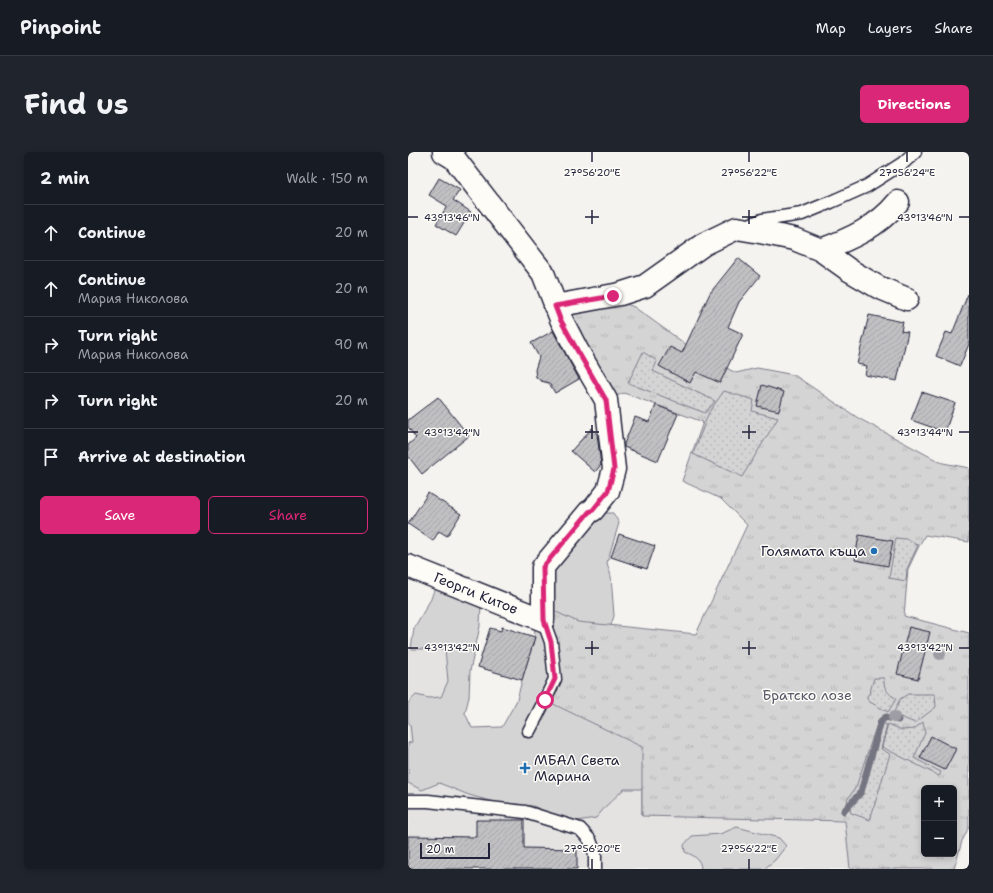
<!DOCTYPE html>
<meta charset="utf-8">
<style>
body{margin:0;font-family:"Shantell Sans",sans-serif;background:#20242c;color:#f1f3f6}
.controls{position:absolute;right:12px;bottom:12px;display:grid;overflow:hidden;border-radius:6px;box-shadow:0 2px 6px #0003}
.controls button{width:36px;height:36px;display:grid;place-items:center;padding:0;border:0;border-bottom:1px solid #363941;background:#171b24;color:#f1f3f6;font:20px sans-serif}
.scale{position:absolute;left:12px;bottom:10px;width:70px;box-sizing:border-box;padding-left:4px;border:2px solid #22223b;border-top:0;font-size:11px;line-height:14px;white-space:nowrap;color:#22223b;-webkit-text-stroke:3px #fdfcf7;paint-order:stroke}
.stop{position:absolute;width:12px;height:12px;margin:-9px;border:3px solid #db2777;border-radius:50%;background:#fff}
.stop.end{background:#db2777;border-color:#fff;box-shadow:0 1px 4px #0008}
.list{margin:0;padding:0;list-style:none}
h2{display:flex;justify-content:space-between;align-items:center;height:52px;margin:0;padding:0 16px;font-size:17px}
h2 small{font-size:13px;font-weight:400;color:#9ea1a6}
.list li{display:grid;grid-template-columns:26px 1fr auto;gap:12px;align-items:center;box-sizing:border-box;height:56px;padding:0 16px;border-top:1px solid #363941}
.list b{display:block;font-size:15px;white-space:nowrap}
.list p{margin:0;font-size:13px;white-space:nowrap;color:#9ea1a6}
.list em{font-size:13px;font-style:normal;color:#9ea1a6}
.actions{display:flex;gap:8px;padding:12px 16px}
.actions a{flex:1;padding:9px 0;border:1px solid #db2777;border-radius:6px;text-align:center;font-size:14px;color:#db2777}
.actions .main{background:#db2777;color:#fff}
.icon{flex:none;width:22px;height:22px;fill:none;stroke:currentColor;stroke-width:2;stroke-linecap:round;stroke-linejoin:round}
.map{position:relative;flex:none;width:561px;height:717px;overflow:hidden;border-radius:6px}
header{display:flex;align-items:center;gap:24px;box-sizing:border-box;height:56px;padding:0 20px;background:#171b24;border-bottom:1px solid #363941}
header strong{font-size:19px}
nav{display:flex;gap:22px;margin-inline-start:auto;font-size:14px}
.intro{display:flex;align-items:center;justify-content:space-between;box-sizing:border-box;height:96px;padding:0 24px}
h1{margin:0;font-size:28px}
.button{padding:10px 18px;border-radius:6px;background:#db2777;color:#fff;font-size:14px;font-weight:700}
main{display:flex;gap:24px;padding:0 24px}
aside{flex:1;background:#171b24;border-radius:6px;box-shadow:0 2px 6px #0003}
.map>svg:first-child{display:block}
.built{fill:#e4e3e2}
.grass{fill:#d5d4d5;stroke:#7c7b88}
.park{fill:url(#park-tufts);stroke:#7c7b88;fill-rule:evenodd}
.garden{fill:url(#garden-dots);stroke:#7c7b88}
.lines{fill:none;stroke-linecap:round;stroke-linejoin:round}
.stream{stroke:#757582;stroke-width:7}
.building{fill:url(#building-hatch);stroke:#22223b}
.lane-casing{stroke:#22223b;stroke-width:15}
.street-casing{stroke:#22223b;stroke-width:25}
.lane{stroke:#fdfcf7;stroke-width:12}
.street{stroke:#fdfcf7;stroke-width:22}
.tree{fill:#9e9da5}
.route{stroke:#db2777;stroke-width:5}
.ticks{fill:none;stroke:#22223b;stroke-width:1.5}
.poi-dot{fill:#1f6fb2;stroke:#fdfcf7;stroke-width:1.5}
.labels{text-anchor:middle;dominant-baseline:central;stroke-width:3;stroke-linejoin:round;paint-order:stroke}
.poi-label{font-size:14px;fill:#22223b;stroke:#fdfcf7;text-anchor:end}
.street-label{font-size:14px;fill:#22223b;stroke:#fdfcf7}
.park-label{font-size:14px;fill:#585769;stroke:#fdfcf7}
.ticks-label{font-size:10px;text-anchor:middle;fill:#22223b;stroke:#fdfcf7;stroke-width:3;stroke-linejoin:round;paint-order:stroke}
</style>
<header>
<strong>Pinpoint</strong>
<nav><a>Map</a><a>Layers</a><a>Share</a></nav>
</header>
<div class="intro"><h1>Find us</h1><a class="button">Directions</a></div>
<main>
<aside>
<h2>2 min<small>Walk · 150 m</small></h2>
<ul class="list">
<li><svg class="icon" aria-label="ahead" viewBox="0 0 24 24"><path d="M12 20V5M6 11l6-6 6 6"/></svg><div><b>Continue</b></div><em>20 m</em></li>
<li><svg class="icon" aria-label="ahead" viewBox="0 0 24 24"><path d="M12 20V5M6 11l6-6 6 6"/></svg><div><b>Continue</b><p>Мария Николова</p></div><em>20 m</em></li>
<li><svg class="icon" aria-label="right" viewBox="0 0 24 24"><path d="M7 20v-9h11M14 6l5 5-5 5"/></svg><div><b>Turn right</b><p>Мария Николова</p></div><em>90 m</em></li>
<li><svg class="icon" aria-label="right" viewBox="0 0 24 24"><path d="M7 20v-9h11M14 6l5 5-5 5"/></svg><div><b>Turn right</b></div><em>20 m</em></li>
<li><svg class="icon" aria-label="arrive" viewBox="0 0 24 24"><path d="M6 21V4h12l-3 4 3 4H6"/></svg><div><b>Arrive at destination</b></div></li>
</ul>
<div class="actions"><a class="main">Save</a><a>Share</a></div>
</aside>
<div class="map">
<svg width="561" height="717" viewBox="0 0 561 717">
<defs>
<pattern id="park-tufts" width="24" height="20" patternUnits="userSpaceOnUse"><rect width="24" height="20" fill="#d5d4d5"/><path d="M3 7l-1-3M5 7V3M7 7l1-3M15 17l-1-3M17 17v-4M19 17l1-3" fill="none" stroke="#b7b6b8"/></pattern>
<pattern id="garden-dots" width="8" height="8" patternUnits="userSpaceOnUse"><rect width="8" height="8" fill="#d5d4d5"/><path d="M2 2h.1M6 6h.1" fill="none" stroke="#b7b6b8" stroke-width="1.8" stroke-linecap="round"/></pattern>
<pattern id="building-hatch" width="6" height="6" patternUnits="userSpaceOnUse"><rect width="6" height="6" fill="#c0bfc2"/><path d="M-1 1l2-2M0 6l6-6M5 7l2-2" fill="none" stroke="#a5a4a8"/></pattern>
</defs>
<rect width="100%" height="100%" fill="#f4f3ef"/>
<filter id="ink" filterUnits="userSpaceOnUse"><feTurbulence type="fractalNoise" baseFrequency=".025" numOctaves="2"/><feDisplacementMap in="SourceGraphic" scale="8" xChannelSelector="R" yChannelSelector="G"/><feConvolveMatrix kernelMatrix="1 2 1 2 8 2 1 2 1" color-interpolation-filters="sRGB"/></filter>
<g filter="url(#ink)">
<path class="built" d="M0,497H37L40,529L36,585L234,595V664L438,669L442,717H0Z"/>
<path class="grass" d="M185,361H205L211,371L199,411L203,424L206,464L201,479L242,525L234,664V637H216L198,654L188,666L162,670L141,661L125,654L93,652L61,643L31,631L14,638L0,631V591L4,590L2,572L0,570V551L8,543L21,546L33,545L40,529L37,497H3L6,476L23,447L28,432L73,450L72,474L62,519L61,545L57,561L64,576L94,575L109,548L114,528L127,485L126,471L132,473L138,490L142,523L132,547L147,527L137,416Z
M329,675L371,686L378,694L367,708L356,717H293C293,707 285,703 277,700L276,693L284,684L312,682Z"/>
<path class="park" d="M210,149L226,155L290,201L328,221L349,216L386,223L450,266L530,309L535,311L561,316V390L517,383L512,392L500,417L496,464L561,481V675L554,689L546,717H442L437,669L234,664V595L137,548L147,527L135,454L170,470L288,482L339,373L313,347L274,329L295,270L216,241L198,248L153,167L180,151ZM516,636H546V702H516Z"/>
<path class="garden" d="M235,200L249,209L245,219L307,249L297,261L220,231Z
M316,239L346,248L344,259L370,266L334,325L285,302L301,260Z
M488,386L498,387L506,390V392L510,393L499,417L498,429L481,426Z
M466,526H476C475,537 480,541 488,547L480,560L460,549L459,544L462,540Z
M500,542H527L528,555L507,571L485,562L492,547Z
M470,569L479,573L473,597L482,602L462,668L443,661L439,648L448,635Z
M515,570L517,581L506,606L533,620L531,624L474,595L480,572L494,578L506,577Z"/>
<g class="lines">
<path class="stream" d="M436,659L453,640L473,569L478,565L490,568"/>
</g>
<path class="building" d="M31,26L52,38L45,48L63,60L48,84L28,72L39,54L21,43Z
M330,106L352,124L331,150L320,175L335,182L312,231L288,220L282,231L251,214L262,195L274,201L302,141Z
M560,142H561V192L552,214L528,204L538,180L544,182Z
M461,163L495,170L493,179L500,180L489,229L457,223L459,214L449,212Z
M145,179L171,227L147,241L141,231L133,229L128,225L127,218L131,205L123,191Z
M354,233L376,240L371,259L349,254Z
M514,240L547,251L537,280L503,268Z
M30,245L61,284L14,322L0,304V293L8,286L0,275V268Z
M248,253L270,262L250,309L216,295V292L227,265L241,270Z
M184,276L189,282L193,313L187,320L163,299Z
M20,341L53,362L39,384L31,379L25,389L0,372Z
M211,382L247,394L239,417L203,405Z
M451,383L485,389L480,414L447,408Z
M94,475L127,485L114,528L70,515L82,476L93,479Z
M501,475L522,480L510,527L489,522Z
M523,584L548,597L537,618L512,606Z
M68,668H116V696L169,697V717H0V684L68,685Z"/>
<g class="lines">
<g class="lane-casing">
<path id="lane" d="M338,74L354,68L394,62L423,50L459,34L495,11L507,0
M121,579L137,548L147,527L143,490L135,468
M0,649H20L117,660L172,677L182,688L187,702V717"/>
</g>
<g class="street-casing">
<path id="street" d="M413,98C442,87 470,75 490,50
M147,154L212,142L237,134L296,92L329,76L352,80L386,87L413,98L441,118L470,135L499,147
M0,414L135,468V415L181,360L185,358L200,339L206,317L198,248L169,198L153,167L135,121L46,6L36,0"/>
</g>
<use href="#lane" class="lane"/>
<use href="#street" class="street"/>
</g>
<g class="tree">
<circle cx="532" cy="502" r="6"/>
<circle cx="486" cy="565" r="6"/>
</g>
</g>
<g class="lines" filter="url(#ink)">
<path class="route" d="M137,548L147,527L143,490L136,468L135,415L181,360L185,358L200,339L206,317L198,248L169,198L152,167L147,154L205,144"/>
</g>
<path class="ticks" d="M184,0V10M341,0V10M499,0V10M184,58V72M341,58V72M0,65H10M177,65H191M334,65H348M551,65H561M184,273V287M341,273V287M0,280H10M177,280H191M334,280H348M551,280H561M184,489V503M341,489V503M0,496H10M177,496H191M334,496H348M551,496H561M184,707V717M341,707V717"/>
<g class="poi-dot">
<circle cx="466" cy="399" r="4"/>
<path d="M115 610h4v4h4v4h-4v4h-4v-4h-4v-4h4z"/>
</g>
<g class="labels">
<g class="poi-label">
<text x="458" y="399">Голямата къща</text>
<text x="126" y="608" text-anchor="start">МБАЛ Света<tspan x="126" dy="16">Марина</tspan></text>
</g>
<g class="street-label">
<text transform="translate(68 441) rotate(22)">Георги Китов</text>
</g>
<g class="park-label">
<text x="399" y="543">Братско лозе</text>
</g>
</g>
<g class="ticks-label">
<text x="184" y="24">27°56'20"E</text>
<text x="341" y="24">27°56'22"E</text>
<text x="499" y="24">27°56'24"E</text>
<text x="44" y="69">43°13'46"N</text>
<text x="517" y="69">43°13'46"N</text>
<text x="44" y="284">43°13'44"N</text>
<text x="517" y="284">43°13'44"N</text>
<text x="44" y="499">43°13'42"N</text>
<text x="517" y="499">43°13'42"N</text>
<text x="184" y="700">27°56'20"E</text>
<text x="341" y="700">27°56'22"E</text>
</g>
</svg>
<div class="controls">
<button>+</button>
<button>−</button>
</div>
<div class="scale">20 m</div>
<div class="stop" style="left:137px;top:548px"></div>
<div class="stop end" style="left:205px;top:144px"></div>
</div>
</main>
